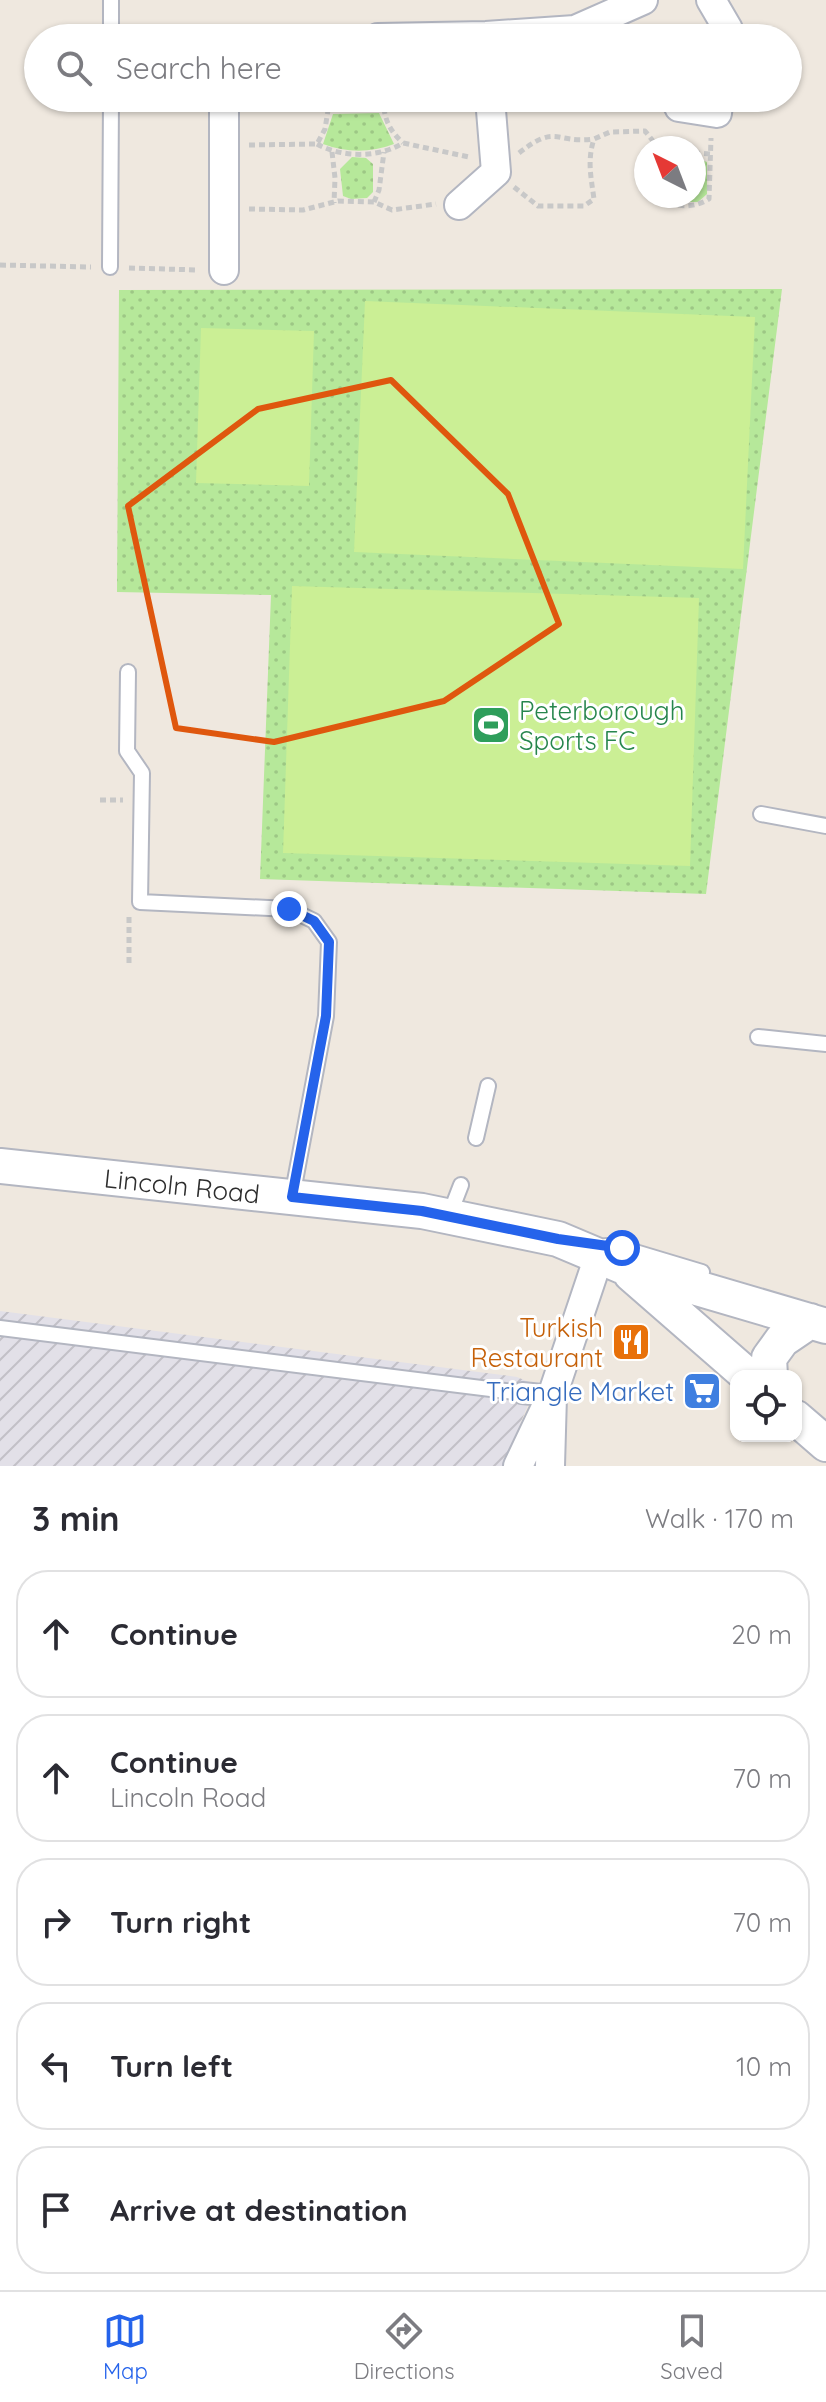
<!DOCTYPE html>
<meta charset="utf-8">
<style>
body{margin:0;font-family:Quicksand,sans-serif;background:#f7f7f7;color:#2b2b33}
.controls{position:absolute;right:24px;bottom:24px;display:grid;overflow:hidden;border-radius:16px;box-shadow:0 2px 6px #0004}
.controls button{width:72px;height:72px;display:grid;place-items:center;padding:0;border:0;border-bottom:2px solid #e1e1e2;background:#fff;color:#2b2b33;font:40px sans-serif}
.compass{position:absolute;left:634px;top:136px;width:72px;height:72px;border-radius:50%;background:#fff;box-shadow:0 2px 6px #0004;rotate:318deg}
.stop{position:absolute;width:24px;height:24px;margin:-18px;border:6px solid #2563eb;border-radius:50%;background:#fff}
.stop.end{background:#2563eb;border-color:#fff;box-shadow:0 2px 8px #0008}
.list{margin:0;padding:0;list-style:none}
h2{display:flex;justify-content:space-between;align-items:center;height:104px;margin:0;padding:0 32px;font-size:34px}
h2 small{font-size:26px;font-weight:400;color:#7c7c81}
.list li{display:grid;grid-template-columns:52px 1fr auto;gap:24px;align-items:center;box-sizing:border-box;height:128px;margin:0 16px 16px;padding:0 16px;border:2px solid #e1e1e2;border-radius:32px}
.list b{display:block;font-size:30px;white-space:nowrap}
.list p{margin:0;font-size:26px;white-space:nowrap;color:#7c7c81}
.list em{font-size:26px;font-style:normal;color:#7c7c81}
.icon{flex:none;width:44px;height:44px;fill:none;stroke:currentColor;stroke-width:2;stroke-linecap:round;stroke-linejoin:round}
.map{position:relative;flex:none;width:826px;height:1466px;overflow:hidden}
.search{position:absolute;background:#fff;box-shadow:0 2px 6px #0004;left:24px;right:24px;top:24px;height:88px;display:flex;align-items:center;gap:20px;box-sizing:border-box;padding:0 28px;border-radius:44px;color:#7c7c81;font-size:30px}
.sheet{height:824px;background:#fff}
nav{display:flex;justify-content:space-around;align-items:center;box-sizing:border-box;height:112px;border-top:2px solid #e1e1e2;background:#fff;font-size:22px;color:#7c7c81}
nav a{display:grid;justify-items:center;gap:4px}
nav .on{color:#2563eb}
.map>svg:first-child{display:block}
.industrial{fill:url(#industrial-furrows)}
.grass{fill:url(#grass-dots)}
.pitch{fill:#cbef95}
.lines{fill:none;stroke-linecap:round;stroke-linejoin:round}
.service-casing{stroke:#b3b6c1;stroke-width:18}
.pedestrian-casing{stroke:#b3b6c1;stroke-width:24}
.minor-casing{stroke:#b3b6c1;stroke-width:32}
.tertiary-casing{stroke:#b3b6c1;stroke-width:38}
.path{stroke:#c8c8c8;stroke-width:5;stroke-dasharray:6 4;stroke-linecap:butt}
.service{stroke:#fff;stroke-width:14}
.pedestrian{stroke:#fff;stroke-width:20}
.minor{stroke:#fff;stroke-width:28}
.tertiary{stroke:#fff;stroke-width:34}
.route{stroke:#2563eb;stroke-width:10}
.marked{fill:none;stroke:#df570e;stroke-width:6;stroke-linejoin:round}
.labels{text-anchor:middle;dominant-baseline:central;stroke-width:6;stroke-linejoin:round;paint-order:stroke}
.leisure-label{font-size:26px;fill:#27864d;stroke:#fff;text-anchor:start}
.street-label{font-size:26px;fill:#2d2d2d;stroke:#fff}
.food-label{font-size:26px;fill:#c56008;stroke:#fff;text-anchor:end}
.shop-label{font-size:26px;fill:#366cbe;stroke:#fff;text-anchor:end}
</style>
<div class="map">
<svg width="826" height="1466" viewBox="0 0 826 1466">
<defs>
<pattern id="industrial-furrows" width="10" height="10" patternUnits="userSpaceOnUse" patternTransform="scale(2)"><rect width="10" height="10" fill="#e2e0e8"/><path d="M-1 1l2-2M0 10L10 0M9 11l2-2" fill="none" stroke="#c2c0c7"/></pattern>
<pattern id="grass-dots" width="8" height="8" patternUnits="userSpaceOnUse" patternTransform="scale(2)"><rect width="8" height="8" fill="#b6e89a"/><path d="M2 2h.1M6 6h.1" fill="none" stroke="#9dc785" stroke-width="1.8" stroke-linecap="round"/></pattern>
</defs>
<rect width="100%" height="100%" fill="#efe8df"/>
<path class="industrial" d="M0,1311L517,1377L536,1385L503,1466H0Z"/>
<path class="grass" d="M379,113L394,144C370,153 347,153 323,144L333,114Z
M352,157L366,158L373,164V192L367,198L351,199L343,196L340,169Z
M694,157L707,162V194L698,202H672L665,196H694Z
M782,289L706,894L260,879L271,595L117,592L119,290Z"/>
<path class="pitch" d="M365,301L755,317L743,569L354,552Z
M201,328L314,331L309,486L196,483Z
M292,586L699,598L690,866L283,853Z"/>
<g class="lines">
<g class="service-casing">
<path id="service" d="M111,38V0
M110,267L111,98
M128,672L127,751L142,773L140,902L289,909L314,921L329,942L326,1016L292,1197
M761,814L826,826
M758,1037L826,1044
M476,1138L488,1086
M449,1216L461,1185
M606,1246L622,1248L702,1272
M0,1328L522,1393"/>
</g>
<g class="pedestrian-casing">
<path id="pedestrian" d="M522,1393L552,1396"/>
</g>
<g class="minor-casing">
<path id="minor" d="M711,0L728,29L727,38
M378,38L486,36L575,30L643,0
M679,107L717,113L719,98
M459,205L496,172L490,98
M224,270V98
M518,1466L546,1407
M550,1466L552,1396L599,1256"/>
</g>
<g class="tertiary-casing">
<path id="tertiary" d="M0,1166L422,1211L558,1239L622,1266L826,1326
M631,1274L748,1376
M770,1376L769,1358L782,1340L810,1321
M796,1418L826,1444"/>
</g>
<path class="path" d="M383,98C384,118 388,129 403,143
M317,144C342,158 379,158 403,143L469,157
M249,145L317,144L325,129L330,98
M332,152L335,178L334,203
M519,153C557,123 555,144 594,139
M694,153L711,154
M514,187L538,206H584L594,199C591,177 587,160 594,139L610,132L645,131L653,141L654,148
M661,196C673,209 695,208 709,199L711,138
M374,202L379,190L384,152
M249,209L303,210L338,201L374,202L392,210L436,204
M0,265L91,267
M129,268L199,270
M100,800H123
M129,917V967"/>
<use href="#service" class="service"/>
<use href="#pedestrian" class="pedestrian"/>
<use href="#minor" class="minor"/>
<use href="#tertiary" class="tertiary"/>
</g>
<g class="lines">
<path class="route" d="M289,909L314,921L329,942L326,1016L292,1197L422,1211L558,1239L622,1248"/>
</g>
<path class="marked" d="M391,380L508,494L559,624L444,701L274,742L176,728L128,506L258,409Z"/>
<defs>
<g id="stadium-square" transform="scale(2)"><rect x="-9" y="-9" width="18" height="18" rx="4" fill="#2e9e5b" stroke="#fff"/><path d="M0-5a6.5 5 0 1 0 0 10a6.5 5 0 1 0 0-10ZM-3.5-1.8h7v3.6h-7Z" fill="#fff"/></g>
<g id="restaurant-square" transform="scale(2)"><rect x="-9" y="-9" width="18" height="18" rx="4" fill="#e8710a" stroke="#fff"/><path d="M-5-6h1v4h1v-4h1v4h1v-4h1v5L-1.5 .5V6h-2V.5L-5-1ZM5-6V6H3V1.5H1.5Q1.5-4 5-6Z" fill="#fff"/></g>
<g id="supermarket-square" transform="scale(2)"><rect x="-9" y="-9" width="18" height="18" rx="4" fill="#3f7fe0" stroke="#fff"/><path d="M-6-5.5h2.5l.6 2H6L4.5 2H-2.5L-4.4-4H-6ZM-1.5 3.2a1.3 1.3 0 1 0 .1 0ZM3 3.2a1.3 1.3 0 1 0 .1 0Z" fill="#fff"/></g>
</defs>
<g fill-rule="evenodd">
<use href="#stadium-square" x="491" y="725"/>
<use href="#restaurant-square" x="631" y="1342"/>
<use href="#supermarket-square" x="702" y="1391"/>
</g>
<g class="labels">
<g class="leisure-label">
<text x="519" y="710">Peterborough<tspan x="519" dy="30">Sports FC</tspan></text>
</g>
<g class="street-label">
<text transform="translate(182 1186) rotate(6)">Lincoln Road</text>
</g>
<g class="food-label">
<text x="603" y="1327">Turkish<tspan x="603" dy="30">Restaurant</tspan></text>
</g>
<g class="shop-label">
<text x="674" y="1391">Triangle Market</text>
</g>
</g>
</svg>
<div class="controls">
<button><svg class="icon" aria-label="locate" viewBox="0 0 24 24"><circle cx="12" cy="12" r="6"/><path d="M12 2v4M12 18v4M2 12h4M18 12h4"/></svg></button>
</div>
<svg class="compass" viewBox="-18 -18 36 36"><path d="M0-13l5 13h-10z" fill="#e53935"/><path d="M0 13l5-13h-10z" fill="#7c7c81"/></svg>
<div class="stop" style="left:622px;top:1248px"></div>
<div class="stop end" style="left:289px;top:909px"></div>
<div class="search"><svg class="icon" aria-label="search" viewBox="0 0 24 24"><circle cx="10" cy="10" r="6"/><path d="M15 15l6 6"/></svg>Search here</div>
</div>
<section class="sheet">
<h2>3 min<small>Walk · 170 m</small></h2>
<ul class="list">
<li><svg class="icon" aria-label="ahead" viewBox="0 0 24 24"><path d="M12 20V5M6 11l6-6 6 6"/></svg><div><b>Continue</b></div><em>20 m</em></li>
<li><svg class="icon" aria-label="ahead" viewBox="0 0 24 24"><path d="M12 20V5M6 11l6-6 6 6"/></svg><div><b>Continue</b><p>Lincoln Road</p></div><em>70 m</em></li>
<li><svg class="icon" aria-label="right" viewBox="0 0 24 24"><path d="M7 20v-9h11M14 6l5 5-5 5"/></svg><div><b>Turn right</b></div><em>70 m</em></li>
<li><svg class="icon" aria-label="left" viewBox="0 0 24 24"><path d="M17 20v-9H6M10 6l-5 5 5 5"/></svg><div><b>Turn left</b></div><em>10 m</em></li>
<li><svg class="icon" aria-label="arrive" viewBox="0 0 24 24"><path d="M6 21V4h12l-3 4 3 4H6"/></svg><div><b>Arrive at destination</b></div></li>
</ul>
</section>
<nav>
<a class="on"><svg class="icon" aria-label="map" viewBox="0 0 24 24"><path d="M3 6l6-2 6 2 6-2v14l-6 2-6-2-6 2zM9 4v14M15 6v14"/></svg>Map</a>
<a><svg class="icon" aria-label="directions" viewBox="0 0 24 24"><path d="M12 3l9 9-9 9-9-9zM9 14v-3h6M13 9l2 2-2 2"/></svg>Directions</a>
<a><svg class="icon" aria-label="saved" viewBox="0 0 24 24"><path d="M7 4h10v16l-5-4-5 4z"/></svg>Saved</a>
</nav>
